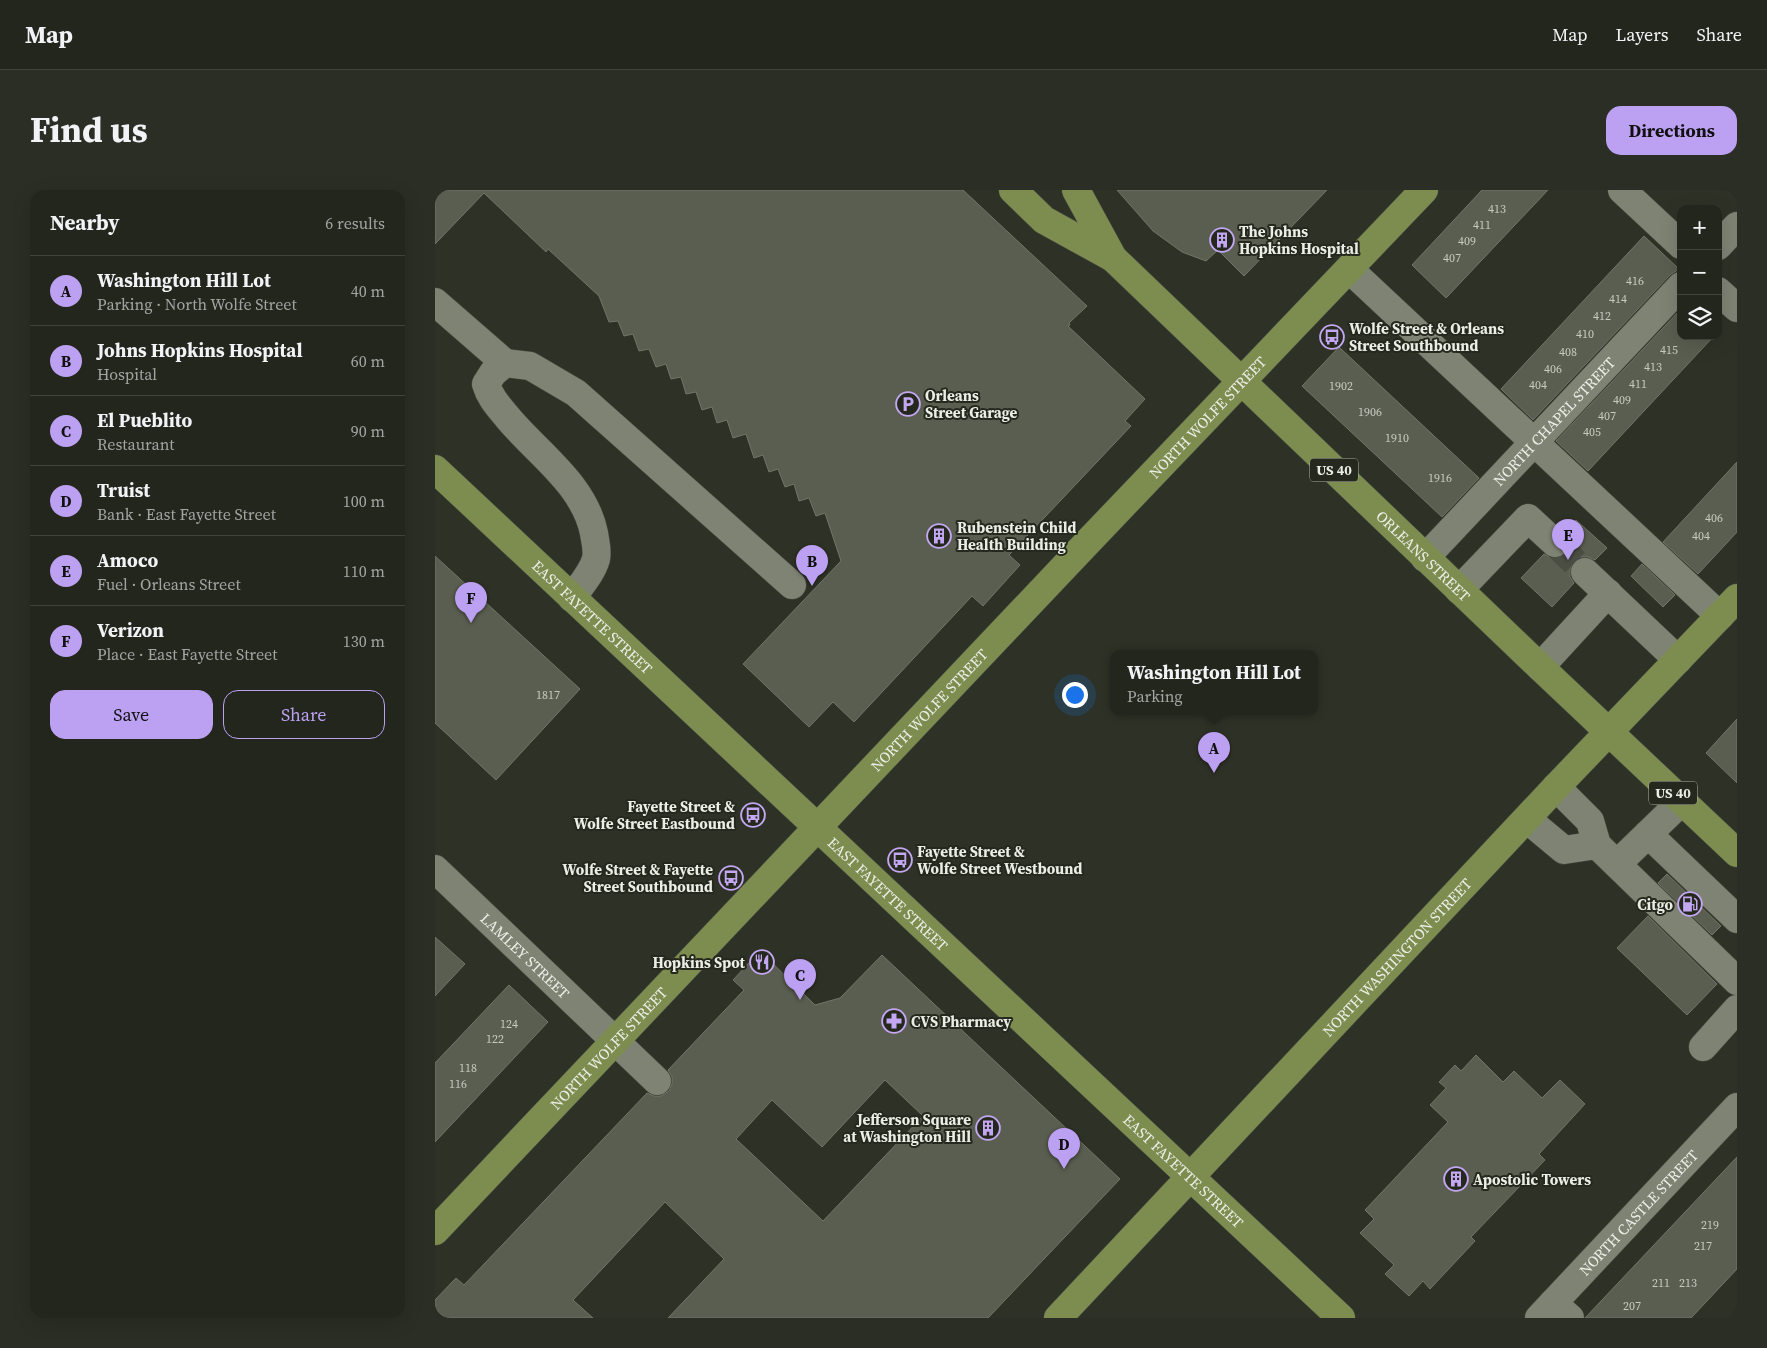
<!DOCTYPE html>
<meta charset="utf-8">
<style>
body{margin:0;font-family:"Source Serif 4",serif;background:#2a2e25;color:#f1f3f6}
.controls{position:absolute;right:15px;top:15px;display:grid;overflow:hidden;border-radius:10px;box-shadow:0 5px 20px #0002}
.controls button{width:45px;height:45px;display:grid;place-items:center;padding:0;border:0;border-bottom:1px solid #3f433b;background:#22261c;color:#f1f3f6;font:25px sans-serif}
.you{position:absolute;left:639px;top:504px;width:18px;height:18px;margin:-12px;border:4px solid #fff;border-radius:50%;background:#1a73e8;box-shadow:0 0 0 8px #1a73e833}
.badge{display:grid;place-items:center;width:32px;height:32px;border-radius:50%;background:#bca0f2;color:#111;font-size:16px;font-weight:700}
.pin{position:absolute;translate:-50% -41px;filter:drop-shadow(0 1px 2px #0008)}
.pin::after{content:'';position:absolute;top:26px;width:18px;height:15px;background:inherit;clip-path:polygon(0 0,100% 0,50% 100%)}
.popup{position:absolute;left:675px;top:460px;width:208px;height:65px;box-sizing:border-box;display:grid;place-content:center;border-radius:10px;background:#22261c;filter:drop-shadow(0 1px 4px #0005);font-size:16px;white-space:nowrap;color:#a2a5a3}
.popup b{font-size:19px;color:#f1f3f6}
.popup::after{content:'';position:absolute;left:50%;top:100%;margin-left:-10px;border:10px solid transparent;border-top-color:#22261c}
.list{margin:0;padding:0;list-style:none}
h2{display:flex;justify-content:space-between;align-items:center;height:65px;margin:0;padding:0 20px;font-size:21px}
h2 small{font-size:16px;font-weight:400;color:#a2a5a3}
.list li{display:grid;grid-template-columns:32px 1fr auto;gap:15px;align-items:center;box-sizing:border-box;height:70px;padding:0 20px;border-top:1px solid #3f433b}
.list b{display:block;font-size:19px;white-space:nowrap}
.list p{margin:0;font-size:16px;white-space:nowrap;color:#a2a5a3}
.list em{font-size:16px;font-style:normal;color:#a2a5a3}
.actions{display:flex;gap:10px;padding:15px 20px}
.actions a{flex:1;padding:11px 0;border:1px solid #bca0f2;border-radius:15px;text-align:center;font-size:18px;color:#bca0f2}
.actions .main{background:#bca0f2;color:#111}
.icon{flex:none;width:28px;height:28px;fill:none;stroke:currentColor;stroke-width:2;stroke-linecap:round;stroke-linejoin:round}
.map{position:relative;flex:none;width:1302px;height:1128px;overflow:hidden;border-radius:15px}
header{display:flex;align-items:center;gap:30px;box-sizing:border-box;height:70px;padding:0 25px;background:#22261c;border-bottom:1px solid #3f433b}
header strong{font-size:24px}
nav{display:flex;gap:28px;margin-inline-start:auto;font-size:18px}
.intro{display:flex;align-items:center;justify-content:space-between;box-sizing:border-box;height:120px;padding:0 30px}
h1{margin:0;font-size:35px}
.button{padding:12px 22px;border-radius:15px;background:#bca0f2;color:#111;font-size:18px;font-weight:700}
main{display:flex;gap:30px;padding:0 30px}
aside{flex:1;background:#22261c;border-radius:15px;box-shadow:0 5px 20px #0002}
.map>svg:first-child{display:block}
.building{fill:#5a5e50;stroke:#717668;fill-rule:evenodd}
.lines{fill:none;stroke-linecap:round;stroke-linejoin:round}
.minor-tunnel{stroke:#4a4e43;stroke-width:28;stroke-dasharray:28 14;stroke-linecap:butt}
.minor-casing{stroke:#4a4d43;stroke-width:29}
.major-casing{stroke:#4a4d43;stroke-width:29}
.minor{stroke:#7e8374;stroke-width:28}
.major{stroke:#7d8d50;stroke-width:28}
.labels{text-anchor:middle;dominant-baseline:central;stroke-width:4;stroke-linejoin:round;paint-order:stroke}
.number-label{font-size:12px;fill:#c8cac0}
.shield{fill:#25281c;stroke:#b0b3a9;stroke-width:1}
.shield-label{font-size:14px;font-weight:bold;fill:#eceee6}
.poi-label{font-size:15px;font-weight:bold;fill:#eceee6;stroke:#25281c;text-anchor:start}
.street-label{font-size:15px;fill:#eceee6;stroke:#25281c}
</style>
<header>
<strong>Map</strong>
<nav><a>Map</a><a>Layers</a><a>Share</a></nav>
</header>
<div class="intro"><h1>Find us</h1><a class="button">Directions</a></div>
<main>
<aside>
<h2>Nearby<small>6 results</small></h2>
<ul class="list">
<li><span class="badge">A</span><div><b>Washington Hill Lot</b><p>Parking · North Wolfe Street</p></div><em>40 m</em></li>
<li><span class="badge">B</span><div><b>Johns Hopkins Hospital</b><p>Hospital</p></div><em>60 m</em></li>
<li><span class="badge">C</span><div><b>El Pueblito</b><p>Restaurant</p></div><em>90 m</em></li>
<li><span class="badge">D</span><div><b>Truist</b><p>Bank · East Fayette Street</p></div><em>100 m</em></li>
<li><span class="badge">E</span><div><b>Amoco</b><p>Fuel · Orleans Street</p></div><em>110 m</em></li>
<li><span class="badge">F</span><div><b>Verizon</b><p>Place · East Fayette Street</p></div><em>130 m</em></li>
</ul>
<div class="actions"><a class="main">Save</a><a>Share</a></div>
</aside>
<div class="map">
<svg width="1302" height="1128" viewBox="0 0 1302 1128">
<rect width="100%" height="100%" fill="#2e3226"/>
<path class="building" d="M0,0H528L652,116L634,133L635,135L633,136L710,209L690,231L696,236L574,365L585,375L548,416L537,406L419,532L398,512L374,537L308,474L406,371L390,323L381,326L374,308L364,311L359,294L350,297L343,279L334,282L328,265L319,268L311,244L298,248L292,230L282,233L277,217L267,220L261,202L251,204L246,187L236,189L231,174L221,177L214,159L204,161L198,144L189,146L183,131L174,132L164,106L113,59L111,62L49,3L0,54Z
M682,0H892L809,86L783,60L771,71L747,62L718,41Z
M1047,0H1113L1011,108L977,75Z
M1209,46L1244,79L1235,85L1098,230L1066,199Z
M1246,119V146H1279L1153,281L1121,251Z
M904,157L1044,288L1007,327L867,196Z
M1302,272V342L1263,384L1228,352Z
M1141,330L1172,358L1160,370L1153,367H1145L1139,371L1135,379V387L1139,393L1117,417L1086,388L1109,364L1117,368H1124L1131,364L1135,356V348L1131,341Z
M0,366L145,499L61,590L0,533Z
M1207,374L1240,405L1228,417L1196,386Z
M1302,529V593L1271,563Z
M1232,684L1286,736L1277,745L1223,693Z
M1213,726L1282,794L1252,825L1182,758Z
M0,747L30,774L0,806Z
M325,761L380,815L405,808L447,765L685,989L553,1128H233L289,1069L230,1012L138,1110L158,1128H10L0,1119V1110L21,1088L29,1095L212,903L219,906H226L234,901L237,894V887L233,880L309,800L298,790ZM450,890L488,926L388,1031L301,949L337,910L387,957Z
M74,795L113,832L0,952V873Z
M1041,865L1068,892L1079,881L1107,908L1125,890L1150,914L1104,964L1110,970L1036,1047L1040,1051L995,1099L988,1091L974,1106L950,1084L959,1075L925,1043L939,1029L930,1020L1013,932L995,915L1011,898L1004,892L1020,875L1026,881Z
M1302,967V1079L1256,1128H1150Z"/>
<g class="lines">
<path class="minor-tunnel" d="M1120,353L1150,382"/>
<g class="minor-casing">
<g id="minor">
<path d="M1187,0L1246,55"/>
<path d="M1283,56L1302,36"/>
<path d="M914,79L1285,426"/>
<path d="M1283,101L1302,118"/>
<path d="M0,112L70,173"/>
<path id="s1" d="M990,368L1246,96"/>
<path d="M1150,382L1243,470"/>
<path d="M1024,400L1093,328L1120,353"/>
<path d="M137,408C145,396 157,383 161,369C163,360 160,351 159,343C149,294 103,264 73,228C64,217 55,208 51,194L58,183L70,173L95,176L141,203L357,395"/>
<path d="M1105,477L1173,403"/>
<path d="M1121,597L1155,631L1162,655L1302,791"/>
<path d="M1093,630L1129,660L1162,655"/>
<path d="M1213,644L1302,729"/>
<path d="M1182,674L1247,611"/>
<path id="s2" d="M0,679L222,891"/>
<path d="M1268,857L1302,819"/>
<path d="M1118,1113L1135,1128"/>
<path id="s3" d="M1104,1128L1302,917"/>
</g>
</g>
<g class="major-casing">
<g id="major">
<path id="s4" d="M578,0L609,30L678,68L1105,477L1302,663"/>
<path d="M641,0L678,68"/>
<path id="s5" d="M0,279L906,1128"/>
<path id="s6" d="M0,1041L649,356L989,0"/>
<path id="s7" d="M623,1128L1121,597L1302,408"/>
</g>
</g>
<use href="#minor" class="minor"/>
<use href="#major" class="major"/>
</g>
<defs>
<g id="building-ring" transform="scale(1.25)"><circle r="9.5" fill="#25281c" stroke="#c3a7f2" stroke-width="1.5"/><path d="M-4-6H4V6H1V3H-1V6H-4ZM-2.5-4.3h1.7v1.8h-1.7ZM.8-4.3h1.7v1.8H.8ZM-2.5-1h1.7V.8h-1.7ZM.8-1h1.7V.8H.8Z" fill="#c3a7f2"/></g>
<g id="bus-ring" transform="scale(1.25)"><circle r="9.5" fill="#25281c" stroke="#c3a7f2" stroke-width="1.5"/><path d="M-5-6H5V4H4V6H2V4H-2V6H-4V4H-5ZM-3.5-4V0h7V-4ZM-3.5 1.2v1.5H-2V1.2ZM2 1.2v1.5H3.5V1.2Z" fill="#c3a7f2"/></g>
<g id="parking-ring" transform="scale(1.25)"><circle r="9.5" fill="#25281c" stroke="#c3a7f2" stroke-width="1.5"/><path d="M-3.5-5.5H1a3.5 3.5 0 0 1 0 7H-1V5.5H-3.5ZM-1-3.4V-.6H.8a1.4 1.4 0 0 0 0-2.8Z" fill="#c3a7f2"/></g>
<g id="fuel-ring" transform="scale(1.25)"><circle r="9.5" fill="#25281c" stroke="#c3a7f2" stroke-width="1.5"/><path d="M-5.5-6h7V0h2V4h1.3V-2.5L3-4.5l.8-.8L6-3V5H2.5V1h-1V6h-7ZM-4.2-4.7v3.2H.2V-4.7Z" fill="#c3a7f2"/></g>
<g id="restaurant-ring" transform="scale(1.25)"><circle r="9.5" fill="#25281c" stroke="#c3a7f2" stroke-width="1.5"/><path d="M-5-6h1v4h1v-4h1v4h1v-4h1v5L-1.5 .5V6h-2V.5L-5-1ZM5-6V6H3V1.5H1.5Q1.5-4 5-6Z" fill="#c3a7f2"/></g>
<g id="pharmacy-ring" transform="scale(1.25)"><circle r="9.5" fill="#25281c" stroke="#c3a7f2" stroke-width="1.5"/><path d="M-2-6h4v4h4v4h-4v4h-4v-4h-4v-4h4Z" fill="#c3a7f2"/></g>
</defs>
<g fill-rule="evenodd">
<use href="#building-ring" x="787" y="50"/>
<use href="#bus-ring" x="897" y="147"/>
<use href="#parking-ring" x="473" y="214"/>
<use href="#building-ring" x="504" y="346"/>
<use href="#bus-ring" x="318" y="625"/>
<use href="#bus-ring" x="465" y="670"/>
<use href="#bus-ring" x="296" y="688"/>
<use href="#fuel-ring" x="1255" y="714"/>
<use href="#restaurant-ring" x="327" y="772"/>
<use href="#pharmacy-ring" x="459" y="831"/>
<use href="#building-ring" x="553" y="938"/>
<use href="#building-ring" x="1021" y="989"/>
</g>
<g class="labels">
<g class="number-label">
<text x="1062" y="19">413</text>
<text x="1047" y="35">411</text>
<text x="1032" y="51">409</text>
<text x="1017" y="68">407</text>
<text x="1200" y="91">416</text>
<text x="1183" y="109">414</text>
<text x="1167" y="126">412</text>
<text x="1150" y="144">410</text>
<text x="1234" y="160">415</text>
<text x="1133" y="162">408</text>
<text x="1218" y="177">413</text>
<text x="1118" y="179">406</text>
<text x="1203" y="194">411</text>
<text x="1103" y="195">404</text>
<text x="906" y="196">1902</text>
<text x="1187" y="210">409</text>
<text x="935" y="222">1906</text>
<text x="1172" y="226">407</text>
<text x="1157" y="242">405</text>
<text x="962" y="248">1910</text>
<text x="1005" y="288">1916</text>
<text x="1279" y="328">406</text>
<text x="1266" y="346">404</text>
<text x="113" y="505">1817</text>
<text x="74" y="834">124</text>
<text x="60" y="849">122</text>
<text x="33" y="878">118</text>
<text x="23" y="894">116</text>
<text x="1275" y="1035">219</text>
<text x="1268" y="1056">217</text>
<text x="1226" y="1093">211</text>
<text x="1253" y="1093">213</text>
<text x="1197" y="1116">207</text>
</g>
<g class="shield">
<rect x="875" y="268.5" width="48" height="23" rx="4"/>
<rect x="1214" y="591.5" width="48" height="23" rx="4"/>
</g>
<g class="shield-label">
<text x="899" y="280">US 40</text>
<text x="1238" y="603">US 40</text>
</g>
<g class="poi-label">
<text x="804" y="41">The Johns<tspan x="804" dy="17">Hopkins Hospital</tspan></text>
<text x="914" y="138">Wolfe Street &amp; Orleans<tspan x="914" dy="17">Street Southbound</tspan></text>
<text x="490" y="205">Orleans<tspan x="490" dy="17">Street Garage</tspan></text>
<text x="522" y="337">Rubenstein Child<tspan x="522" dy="17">Health Building</tspan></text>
<text x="300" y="616" text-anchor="end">Fayette Street &amp;<tspan x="300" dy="17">Wolfe Street Eastbound</tspan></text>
<text x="482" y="661">Fayette Street &amp;<tspan x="482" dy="17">Wolfe Street Westbound</tspan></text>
<text x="278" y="679" text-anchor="end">Wolfe Street &amp; Fayette<tspan x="278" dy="17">Street Southbound</tspan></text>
<text x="1238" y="714" text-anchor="end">Citgo</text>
<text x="310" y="772" text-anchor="end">Hopkins Spot</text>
<text x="476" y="831">CVS Pharmacy</text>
<text x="536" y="929" text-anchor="end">Jefferson Square<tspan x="536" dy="17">at Washington Hill</tspan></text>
<text x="1038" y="989">Apostolic Towers</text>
</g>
<g class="street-label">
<text stroke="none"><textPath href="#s6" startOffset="1122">NORTH WOLFE STREET</textPath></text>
<text stroke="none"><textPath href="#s1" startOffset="188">NORTH CHAPEL STREET</textPath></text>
<text stroke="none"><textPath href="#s4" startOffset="552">ORLEANS STREET</textPath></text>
<text stroke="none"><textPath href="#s5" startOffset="216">EAST FAYETTE STREET</textPath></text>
<text stroke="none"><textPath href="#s6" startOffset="718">NORTH WOLFE STREET</textPath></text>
<text stroke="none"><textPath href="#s5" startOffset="621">EAST FAYETTE STREET</textPath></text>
<text stroke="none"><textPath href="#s2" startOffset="125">LAMLEY STREET</textPath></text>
<text stroke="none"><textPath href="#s7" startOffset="495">NORTH WASHINGTON STREET</textPath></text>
<text stroke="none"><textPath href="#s6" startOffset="252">NORTH WOLFE STREET</textPath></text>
<text stroke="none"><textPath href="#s5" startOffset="1026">EAST FAYETTE STREET</textPath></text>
<text stroke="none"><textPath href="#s3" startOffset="145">NORTH CASTLE STREET</textPath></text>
</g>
</g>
</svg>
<div class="controls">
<button>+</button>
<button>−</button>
<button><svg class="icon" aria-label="layers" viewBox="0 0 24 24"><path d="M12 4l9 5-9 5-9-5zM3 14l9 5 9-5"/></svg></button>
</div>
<div class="you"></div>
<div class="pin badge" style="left:779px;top:583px">A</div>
<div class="popup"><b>Washington Hill Lot</b>Parking</div>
<div class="pin badge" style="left:377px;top:396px">B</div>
<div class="pin badge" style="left:365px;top:810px">C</div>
<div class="pin badge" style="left:629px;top:979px">D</div>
<div class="pin badge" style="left:1133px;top:370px">E</div>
<div class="pin badge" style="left:36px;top:433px">F</div>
</div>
</main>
